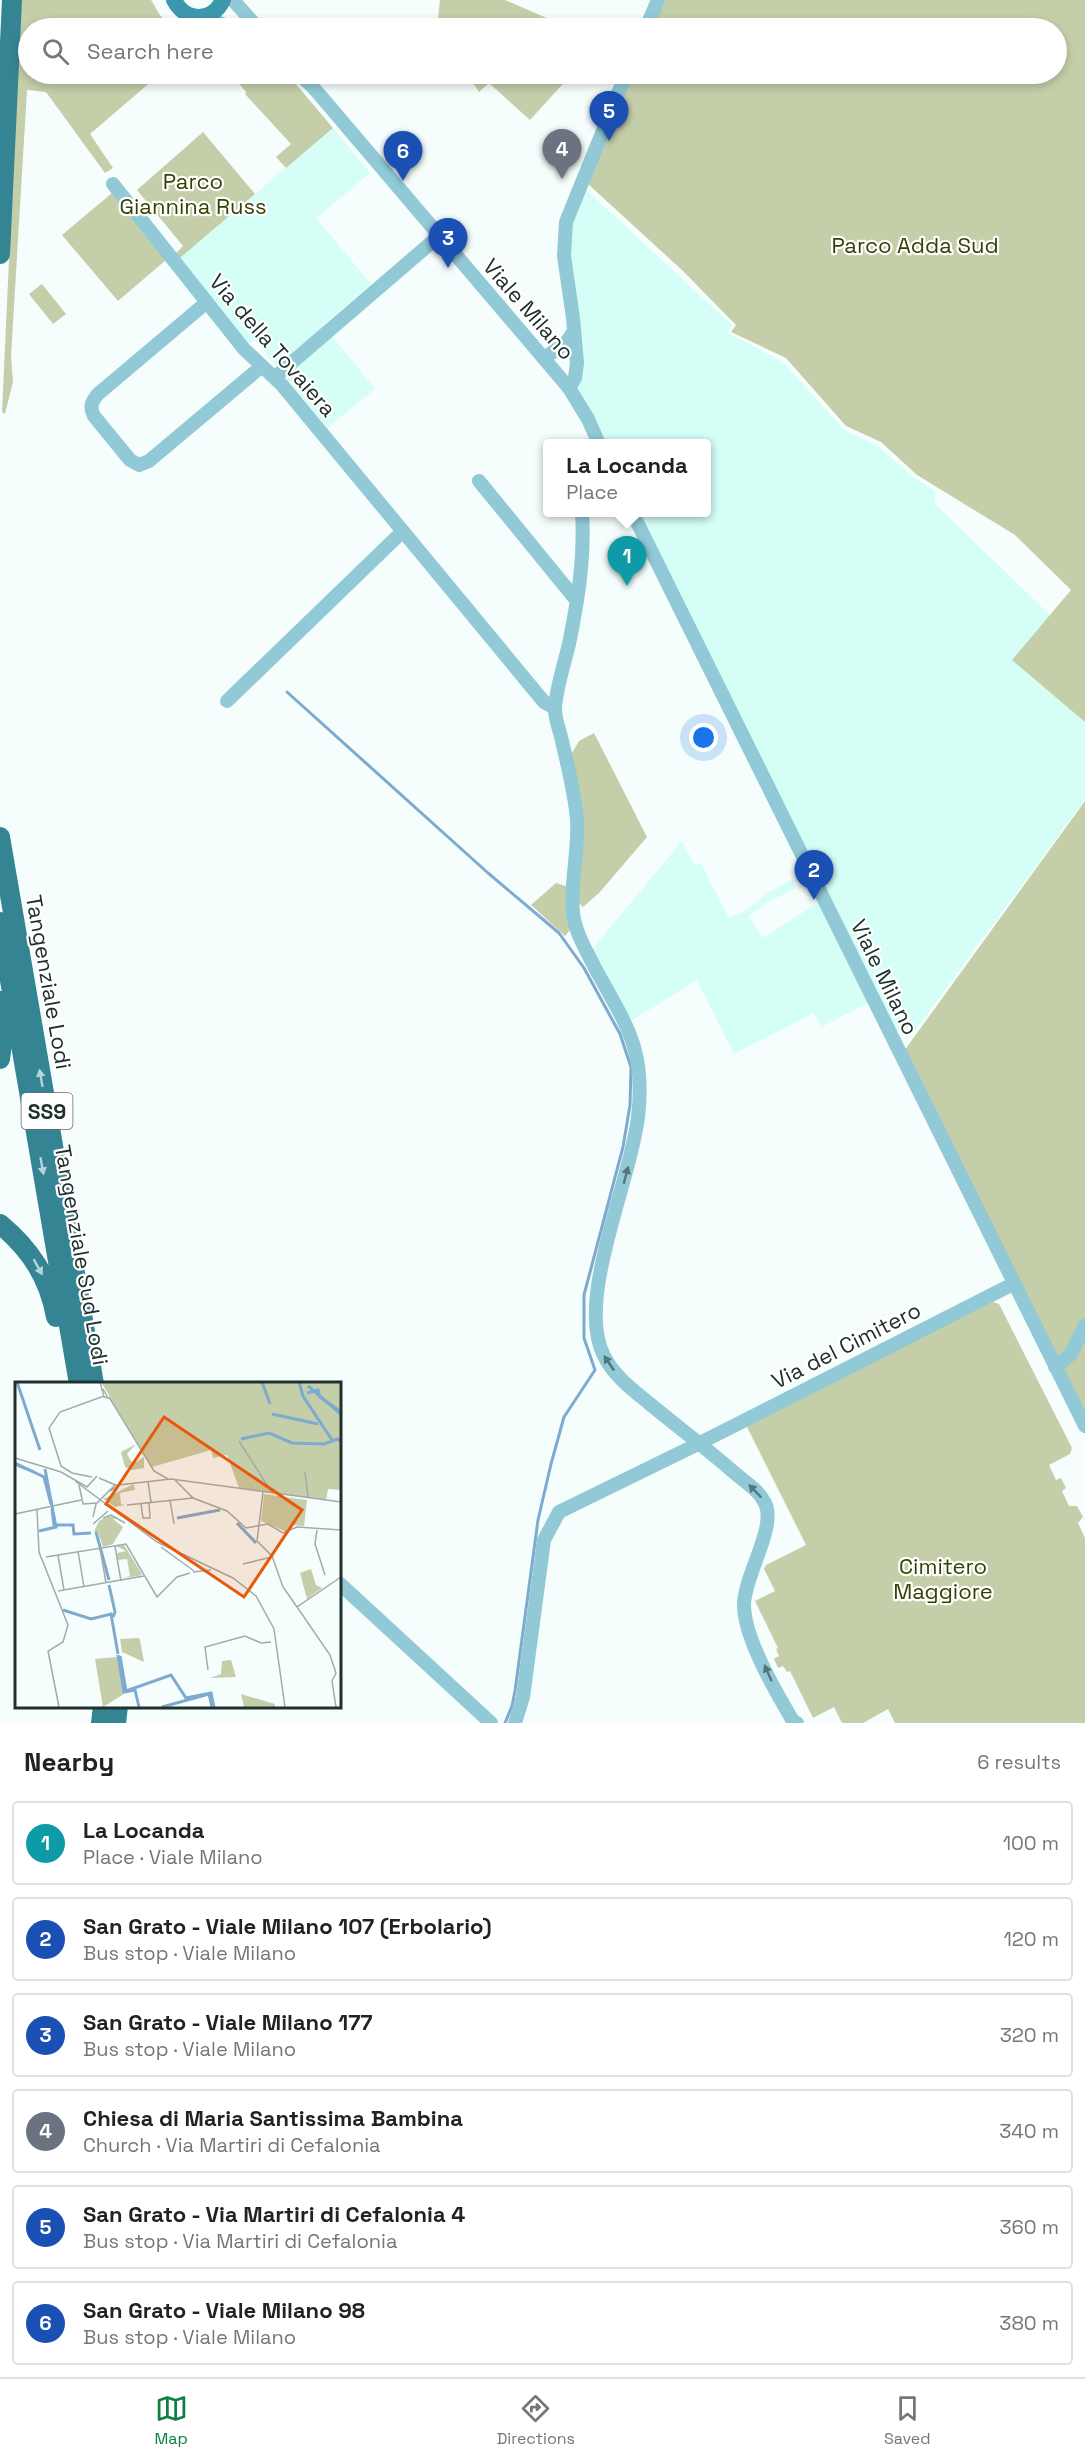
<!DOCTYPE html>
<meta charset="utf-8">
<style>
body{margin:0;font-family:"Space Grotesk",sans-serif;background:#f6f6f6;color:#222}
.you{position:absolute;left:704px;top:738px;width:21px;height:21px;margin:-15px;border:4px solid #fff;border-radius:50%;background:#1a73e8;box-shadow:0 0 0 9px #1a73e833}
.badge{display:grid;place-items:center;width:39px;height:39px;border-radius:50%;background:#0b8043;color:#fff;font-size:20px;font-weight:700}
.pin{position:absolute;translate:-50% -50px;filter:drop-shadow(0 2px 3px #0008)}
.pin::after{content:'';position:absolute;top:32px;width:21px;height:18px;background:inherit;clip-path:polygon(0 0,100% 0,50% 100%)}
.popup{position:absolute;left:543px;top:439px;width:168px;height:78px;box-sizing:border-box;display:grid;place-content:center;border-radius:6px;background:#fff;filter:drop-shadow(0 2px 4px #0005);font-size:20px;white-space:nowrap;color:#767676}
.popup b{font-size:22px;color:#222}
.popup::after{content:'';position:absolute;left:50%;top:100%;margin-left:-12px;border:12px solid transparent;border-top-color:#fff}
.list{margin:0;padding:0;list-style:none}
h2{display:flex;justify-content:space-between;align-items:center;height:78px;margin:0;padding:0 24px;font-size:26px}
h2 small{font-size:20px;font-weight:400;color:#767676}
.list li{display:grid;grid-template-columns:39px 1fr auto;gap:18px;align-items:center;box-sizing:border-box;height:84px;margin:0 12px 12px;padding:0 12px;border:2px solid #e0e0e0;border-radius:6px}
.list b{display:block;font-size:22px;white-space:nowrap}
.list p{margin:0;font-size:20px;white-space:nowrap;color:#767676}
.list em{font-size:20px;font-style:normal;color:#767676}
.icon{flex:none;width:33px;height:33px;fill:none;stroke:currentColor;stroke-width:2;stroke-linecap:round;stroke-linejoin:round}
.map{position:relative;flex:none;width:1085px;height:1723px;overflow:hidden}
.search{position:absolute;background:#fff;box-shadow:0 3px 9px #0003;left:18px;right:18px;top:18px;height:66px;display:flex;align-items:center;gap:15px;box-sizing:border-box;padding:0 21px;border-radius:33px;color:#767676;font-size:22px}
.sheet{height:654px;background:#fff}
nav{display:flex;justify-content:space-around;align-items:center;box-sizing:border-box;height:84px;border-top:2px solid #e0e0e0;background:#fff;font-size:16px;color:#767676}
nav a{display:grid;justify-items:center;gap:3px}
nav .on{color:#0b8043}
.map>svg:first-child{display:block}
.built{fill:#d4fef6}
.green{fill:#c4cea9}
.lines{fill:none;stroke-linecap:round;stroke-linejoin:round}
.stream{stroke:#7eaad0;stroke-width:3}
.minor{stroke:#91c9d6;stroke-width:14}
.major{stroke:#3b98ac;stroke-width:16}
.highway{stroke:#358494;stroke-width:20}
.oneway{fill:#b8d4da}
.oneway2{fill:#537579}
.labels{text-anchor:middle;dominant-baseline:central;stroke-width:4.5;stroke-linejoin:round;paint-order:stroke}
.shield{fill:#fff;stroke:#636e6c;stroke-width:1.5}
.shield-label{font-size:21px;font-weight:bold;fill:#20302d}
.park-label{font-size:22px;fill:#354101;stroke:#fff}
.street-label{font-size:22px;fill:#20302d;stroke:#fff}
.inset-river{fill:none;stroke:#7eaad0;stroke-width:3}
.inset-road{fill:none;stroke:#a0aca9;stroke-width:1.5}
.view{fill:#e8590c;fill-opacity:0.15;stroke:#e8590c;stroke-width:3}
.inset-edge{fill:none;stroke:#20302d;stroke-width:3}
</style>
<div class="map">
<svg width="1085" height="1723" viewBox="0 0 1085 1723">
<rect width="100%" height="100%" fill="#f5fefc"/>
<path class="built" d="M333,128L370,173L316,218L371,284L323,325L375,389L327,428L255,340L249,344L180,258Z
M582,186L732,325L726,332L783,362L844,430L878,446L913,477L935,491V504L1050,615L1012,660L1085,722V799L912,1035L879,1024L869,1002L822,1027L814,1013L734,1054L697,980L626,1024L589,953L682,841L695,866L700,862L729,918L747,910L766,894L792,879L796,888L768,902L750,915L749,917L763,938L824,899L634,513L706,512V444L600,443L573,386L565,238Z"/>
<path class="green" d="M21,0H151L160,15L171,28H28V74H160L90,134L113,168L105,173L46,92L27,90L11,356L13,382L5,414L2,412Z
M440,0H505L570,28H437Z
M663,0H1085V722L1012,660L1071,590L1015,535L917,475L881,442L846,426L786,358L731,332L736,325L683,271L588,184L630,74H1056V28H650Z
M231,74H273L286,83H295L333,128L286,168L276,157L291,144L245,94L246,92Z
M467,74H572L530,120L489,83L479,92Z
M203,132L255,194L180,258L176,253L183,246L137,190Z
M112,193L166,260L118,301L62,235Z
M42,284L66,314L53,324L29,294Z
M594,733L647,837L599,893L583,907L578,902L572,753L579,741Z
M1085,801V1412L904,1051Z
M556,883L569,887L570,930L565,936L531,905Z
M993,1302L999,1304L1072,1448L1070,1454L1049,1465L1056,1480L1061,1478L1066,1488L1062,1491L1069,1506H1077L1083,1517L1078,1523L1085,1538V1723H895L888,1709L863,1723H842L834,1707L813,1718L790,1671L787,1672L783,1666L778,1668L774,1659L779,1656L776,1649L778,1648L755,1601L775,1591L764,1569L766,1565L806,1545L747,1427L749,1422Z"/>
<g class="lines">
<path class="stream" d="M287,692L488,873L559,933L584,968L620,1034L631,1067L630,1105L623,1147L584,1295V1338L595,1370L564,1417L551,1464L538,1520L515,1691L512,1706L505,1723"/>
<path class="minor" d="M233,0L258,28
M206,17L231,28
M646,28L658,0
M299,74L313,87L569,388L588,419L599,444
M113,184L244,349L282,385L544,702L555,708
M207,302L98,394C92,401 89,407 94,416L130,460L139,465L149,461L262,366
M544,358L566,343L574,331
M275,377L439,236
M569,388L575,378L577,363L573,318L564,256L566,222L626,74
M479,481L577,601
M582,512C585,557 578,600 569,644C564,665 556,688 555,709C555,720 560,731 562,741C568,767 575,794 577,820C579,851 570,882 573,913C575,932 586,950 595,968C626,1025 646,1049 638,1117C631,1181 575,1300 604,1356C614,1376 633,1390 650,1404C679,1428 709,1450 737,1475C747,1483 759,1491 765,1503C777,1527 744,1576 744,1605C744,1638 776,1692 793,1721L797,1723
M632,512L1085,1426
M227,701L403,531
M1055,1367L1071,1354L1085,1325
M339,1583L491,1723
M515,1723L523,1697L544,1540L559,1512L698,1444L1013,1284"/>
<path class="major" d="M174,0C185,22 212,23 223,0"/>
<path class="highway" d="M0,254L12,0
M0,837L94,1384
M0,922L79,1384
M0,1059L4,1029L1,1001
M0,1224C30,1249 49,1277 56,1317
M101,1723L103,1706
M116,1723L118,1706"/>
</g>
<defs><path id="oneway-solid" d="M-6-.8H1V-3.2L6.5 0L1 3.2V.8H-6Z" transform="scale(1.5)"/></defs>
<g class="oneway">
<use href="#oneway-solid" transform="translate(41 1078) rotate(-100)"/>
<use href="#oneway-solid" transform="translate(42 1166) rotate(80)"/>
<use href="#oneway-solid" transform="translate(38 1267) rotate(61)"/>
</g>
<g class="oneway2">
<use href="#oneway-solid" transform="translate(626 1175) rotate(-75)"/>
<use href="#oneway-solid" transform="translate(609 1363) rotate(-124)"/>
<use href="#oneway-solid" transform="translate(755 1491) rotate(-134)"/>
<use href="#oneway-solid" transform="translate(768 1673) rotate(-114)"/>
</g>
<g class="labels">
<rect class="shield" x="21.5" y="1093" width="51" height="36" rx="4.5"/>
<g class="shield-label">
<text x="47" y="1111">SS9</text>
</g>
<g class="park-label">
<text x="193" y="181">Parco<tspan x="193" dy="25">Giannina Russ</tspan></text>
<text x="915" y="245">Parco Adda Sud</text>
<text x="943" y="1566">Cimitero<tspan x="943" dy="25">Maggiore</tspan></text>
</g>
<g class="street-label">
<text transform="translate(529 309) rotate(49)">Viale Milano</text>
<text transform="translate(273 345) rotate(49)">Via della Tovaiera</text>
<text transform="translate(885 977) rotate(64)">Viale Milano</text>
<text transform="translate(49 982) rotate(80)">Tangenziale Lodi</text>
<text transform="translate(82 1255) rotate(80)">Tangenziale Sud Lodi</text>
<text transform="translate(846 1345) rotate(-27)">Via del Cimitero</text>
</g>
</g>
<g transform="translate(15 1382)">
<rect width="326" height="326" fill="#f5fefc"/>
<path d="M86,0H325V108L313,107L311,118L224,106L212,73L198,76L196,68L137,85ZM121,62L112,72L118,82L129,75V86L117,88L110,85L106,70ZM119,102L120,108L105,111L106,122L110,123L100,125L88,117ZM249,112L292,118L289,144L276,143L272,150L246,139ZM94,134L103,136L98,137L108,145L98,162L88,165L83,150H79L84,139ZM109,163L127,192L124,194L106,196L115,194L112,177L103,178L102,171L111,169L101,164ZM296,187L301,203L307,206L292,217L285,191ZM124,256L125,258L129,280L107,270L105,257ZM102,275L109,312L88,325L80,277ZM216,278L221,295L195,296L206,292L207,279ZM226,312L260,322V325H229Z" fill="#c4cea9"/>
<path class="inset-river" d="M2,0L25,68M247,0L255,22M284,0L288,14L317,58M293,4L326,32M292,11L303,8L305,15L326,30M257,32L303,42M226,57L254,51L277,61L309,62L323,57L326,60M0,81L29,95L36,122M0,82L19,90M37,127L39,143H58L59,152L76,151M162,136L205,128M222,141L241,161M24,149L41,145L30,87M81,150L94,198M94,203L100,230L98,235M48,228L76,237L96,232L103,272M103,273L109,310L120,308L124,325M105,274L111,309L156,293L171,316L196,311L199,325M147,325L194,312L197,325"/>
<path class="inset-road" d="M85,0L89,15L93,16L88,7M94,15L139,89L153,97M224,59L257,111M0,76L46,90L72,105L82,94M290,90L293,116M77,95L57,91L46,84L34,46L45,30L89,14M84,96L103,104L95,109M160,98L178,116L212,129L231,146L253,142L268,151L282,145L326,148M60,99L142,160L218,196L241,214L259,247L270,325M133,100L136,120M64,103L68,122L82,121M103,103L156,97L326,120M248,110L242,159L257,174L268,205L282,225M155,118L159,142M126,122L128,136H135L134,121M112,123L178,116M22,127L24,170L53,243L48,260L33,269L44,325M0,132L66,118M78,135L81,122L100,103M88,136L96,133L110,141M78,142L93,129M302,148L300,162L310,193M100,164L106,199M146,165L179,189M85,166L91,201M63,169L69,205M43,173L49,208M31,175L111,162L142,215L162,195L175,191M228,182L257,175M178,190L196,188M43,209L129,194M193,288L190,265L230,254L246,261L256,260M321,325L317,299L321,291L315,273L282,225L326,195"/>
<path class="view" d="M149,35L287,128L229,215L91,122Z"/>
<rect width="326" height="326" class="inset-edge"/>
</g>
</svg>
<div class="you"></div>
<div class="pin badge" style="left:627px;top:586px;background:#0f9aa8">1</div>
<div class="popup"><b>La Locanda</b>Place</div>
<div class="pin badge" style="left:814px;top:900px;background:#1a4fb4">2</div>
<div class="pin badge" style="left:448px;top:268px;background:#1a4fb4">3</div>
<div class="pin badge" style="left:562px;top:179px;background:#6b7280">4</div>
<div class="pin badge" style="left:609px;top:141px;background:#1a4fb4">5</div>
<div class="pin badge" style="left:403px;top:181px;background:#1a4fb4">6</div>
<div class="search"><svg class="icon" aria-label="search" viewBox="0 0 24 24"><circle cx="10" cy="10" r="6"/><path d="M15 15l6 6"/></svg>Search here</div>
</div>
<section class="sheet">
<h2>Nearby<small>6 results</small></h2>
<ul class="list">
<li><span class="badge" style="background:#0f9aa8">1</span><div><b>La Locanda</b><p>Place · Viale Milano</p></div><em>100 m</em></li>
<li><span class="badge" style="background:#1a4fb4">2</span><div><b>San Grato - Viale Milano 107 (Erbolario)</b><p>Bus stop · Viale Milano</p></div><em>120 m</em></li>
<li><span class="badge" style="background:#1a4fb4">3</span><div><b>San Grato - Viale Milano 177</b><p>Bus stop · Viale Milano</p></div><em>320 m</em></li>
<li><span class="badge" style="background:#6b7280">4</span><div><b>Chiesa di Maria Santissima Bambina</b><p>Church · Via Martiri di Cefalonia</p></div><em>340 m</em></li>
<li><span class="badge" style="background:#1a4fb4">5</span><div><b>San Grato - Via Martiri di Cefalonia 4</b><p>Bus stop · Via Martiri di Cefalonia</p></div><em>360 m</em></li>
<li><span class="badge" style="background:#1a4fb4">6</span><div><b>San Grato - Viale Milano 98</b><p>Bus stop · Viale Milano</p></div><em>380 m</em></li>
</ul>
</section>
<nav>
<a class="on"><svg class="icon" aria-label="map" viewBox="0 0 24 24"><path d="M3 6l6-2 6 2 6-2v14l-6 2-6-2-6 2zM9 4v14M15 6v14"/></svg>Map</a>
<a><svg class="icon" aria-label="directions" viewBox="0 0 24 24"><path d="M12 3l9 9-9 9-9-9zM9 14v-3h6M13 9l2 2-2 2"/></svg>Directions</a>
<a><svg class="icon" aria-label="saved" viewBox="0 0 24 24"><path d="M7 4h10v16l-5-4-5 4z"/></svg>Saved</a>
</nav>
